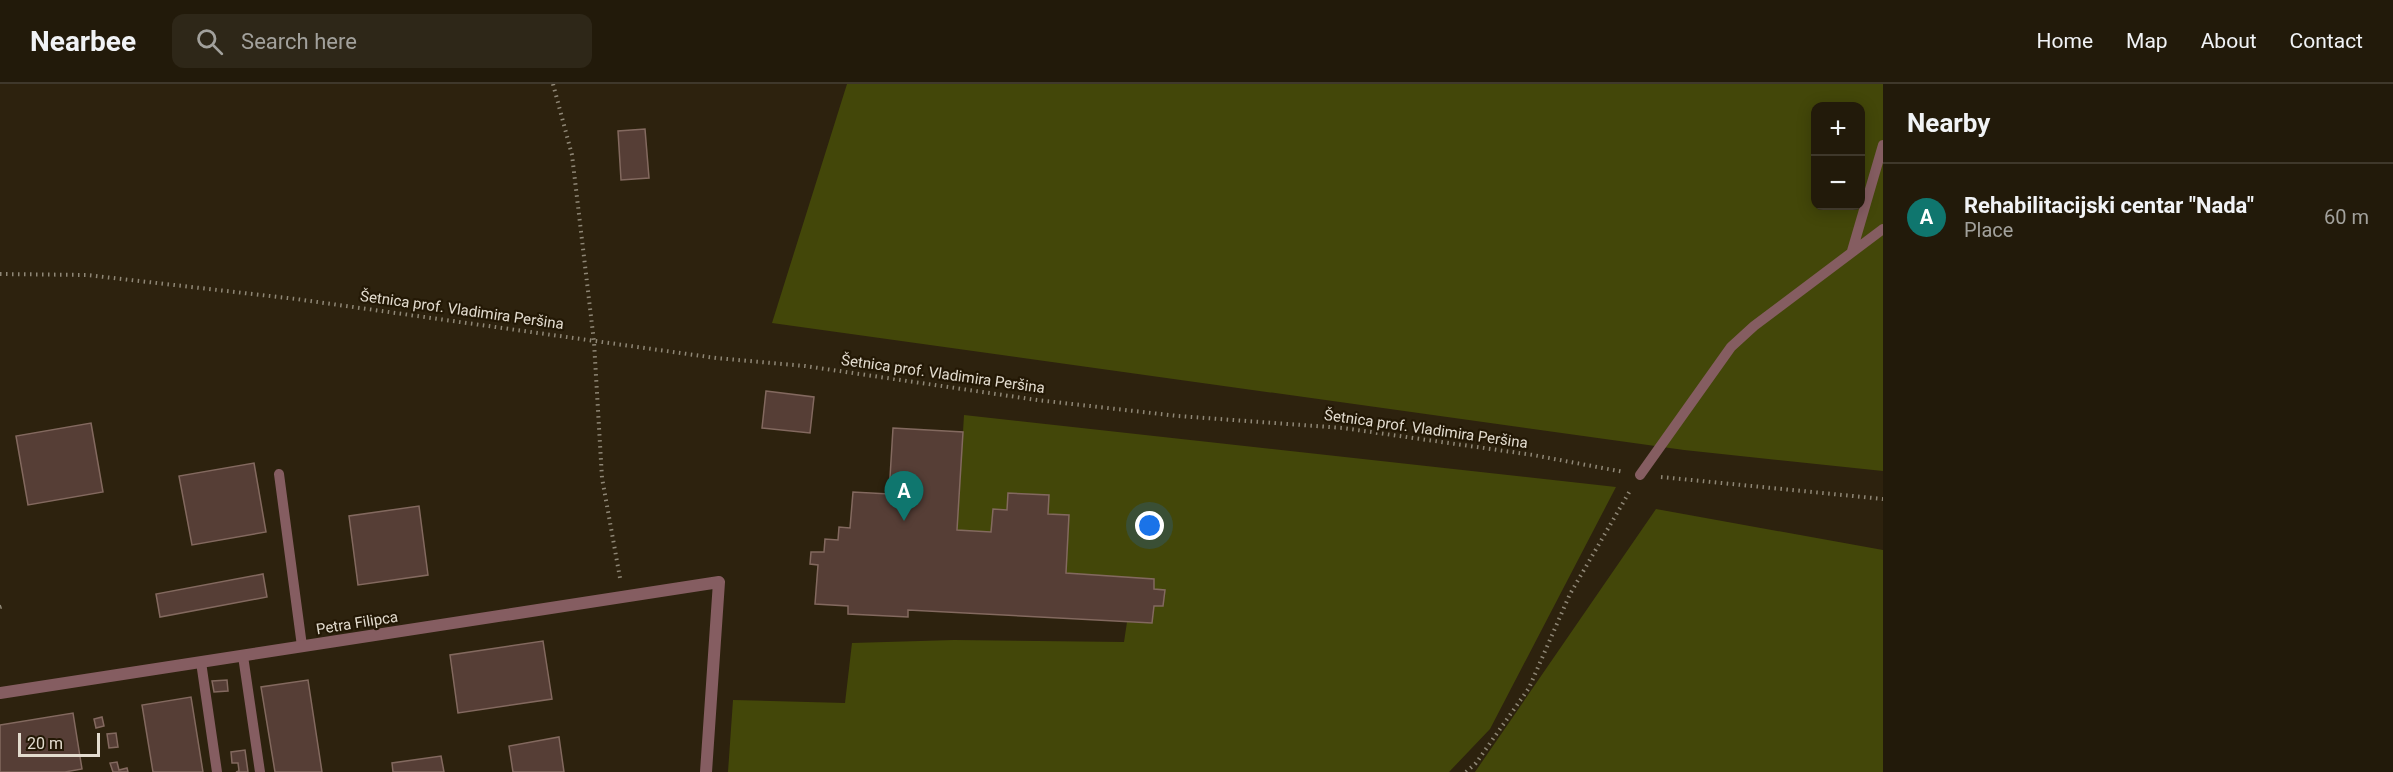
<!DOCTYPE html>
<meta charset="utf-8">
<style>
body{margin:0;font-family:Roboto,sans-serif;background:#2e2718;color:#f1f3f6}
.controls{position:absolute;right:18px;top:18px;display:grid;overflow:hidden;border-radius:12px;box-shadow:0 3px 15px #0003}
.controls button{width:54px;height:54px;display:grid;place-items:center;padding:0;border:0;border-bottom:2px solid #3f382b;background:#221a0a;color:#f1f3f6;font:30px sans-serif}
.scale{position:absolute;left:18px;bottom:15px;width:82px;box-sizing:border-box;padding-left:6px;border:3px solid #e3dccf;border-top:0;font-size:16px;line-height:21px;white-space:nowrap;color:#e3dccf;-webkit-text-stroke:4px #231805;paint-order:stroke}
.you{position:absolute;left:1150px;top:442px;width:21px;height:21px;margin:-15px;border:4px solid #fff;border-radius:50%;background:#1a73e8;box-shadow:0 0 0 9px #1a73e833}
.badge{display:grid;place-items:center;width:39px;height:39px;border-radius:50%;background:#0f766e;color:#fff;font-size:20px;font-weight:700}
.pin{position:absolute;translate:-50% -50px;filter:drop-shadow(0 2px 3px #0008)}
.pin::after{content:'';position:absolute;top:32px;width:21px;height:18px;background:inherit;clip-path:polygon(0 0,100% 0,50% 100%)}
.list{margin:0;padding:0;list-style:none}
h2{display:flex;justify-content:space-between;align-items:center;height:78px;margin:0;padding:0 24px;font-size:26px}
h2 small{font-size:20px;font-weight:400;color:#a2a19c}
.list li{display:grid;grid-template-columns:39px 1fr auto;gap:18px;align-items:center;box-sizing:border-box;height:108px;padding:0 24px;border-top:2px solid #3f382b}
.list b{display:block;font-size:22px;white-space:nowrap}
.list p{margin:0;font-size:20px;white-space:nowrap;color:#a2a19c}
.list em{font-size:20px;font-style:normal;color:#a2a19c}
.icon{flex:none;width:33px;height:33px;fill:none;stroke:currentColor;stroke-width:2;stroke-linecap:round;stroke-linejoin:round}
.map{position:relative;flex:none;width:1883px;height:688px;overflow:hidden}
header{display:flex;align-items:center;gap:36px;box-sizing:border-box;height:84px;padding:0 30px;background:#221a0a;border-bottom:2px solid #3f382b}
header strong{font-size:28px}
nav{display:flex;gap:33px;margin-inline-start:auto;font-size:21px}
.search{width:420px;height:54px;background:#2e2718;display:flex;align-items:center;gap:15px;box-sizing:border-box;padding:0 21px;border-radius:12px;color:#a2a19c;font-size:22px}
main{display:flex}
aside{flex:1;background:#221a0a}
.map>svg:first-child{display:block}
.green{fill:#434709;fill-rule:evenodd}
.building{fill:#563e36;stroke:#83695f;stroke-width:1.5}
.lines{fill:none;stroke-linecap:round;stroke-linejoin:round}
.path{stroke:#8f8776;stroke-width:4;stroke-dasharray:1.5 4.5;stroke-linecap:butt}
.service{stroke:#855d61;stroke-width:10}
.minor{stroke:#855d61;stroke-width:12}
.labels{text-anchor:middle;dominant-baseline:central;stroke-width:4.5;stroke-linejoin:round;paint-order:stroke}
.street-label{font-size:15px;fill:#e3dccf;stroke:#231805}
</style>
<header>
<strong>Nearbee</strong>
<div class="search"><svg class="icon" aria-label="search" viewBox="0 0 24 24"><circle cx="10" cy="10" r="6"/><path d="M15 15l6 6"/></svg>Search here</div>
<nav><a>Home</a><a>Map</a><a>About</a><a>Contact</a></nav>
</header>
<main>
<div class="map">
<svg width="1883" height="688" viewBox="0 0 1883 688">
<rect width="100%" height="100%" fill="#2d220e"/>
<path class="green" d="M847,0H1883V387L1684,366L772,239ZM1816,22H1860V122H1816Z
M964,331L1616,403L1490,645L1449,688H728L733,616L845,619L852,559L954,556L1124,558L1127,538L1152,539L1154,522H1163L1165,506L1154,505V495L1066,489L1069,431L1048,430L1049,411L1008,409L1007,426L993,425L991,448L957,446Z
M1656,425L1883,466V688H1475Z"/>
<path class="building" d="M645,45L649,94L621,96L618,47Z
M766,307L814,313L810,349L762,344Z
M91,339L103,408L28,421L16,352Z
M893,344L963,348L957,446L991,448L993,425L1007,426L1008,409L1049,411L1048,430L1069,431L1066,489L1154,495V505L1165,506L1163,522H1154L1152,539L908,526V533L848,530V522L815,520L818,481L810,480L811,468H824L825,455L838,456L839,443L850,444L853,408L889,410Z
M254,379L266,448L192,461L179,392Z
M419,422L428,491L358,501L349,432Z
M263,490L267,513L160,533L156,510Z
M543,557L552,615L458,629L450,571Z
M227,596L228,607L214,608L212,597Z
M308,596L322,688H275L261,603Z
M191,613L203,688H153L142,621Z
M73,629L82,685L65,688H0V641Z
M102,633L104,642L96,644L94,635Z
M116,649L118,663L109,664L107,650Z
M559,653L564,688H513L509,662Z
M245,666L248,688H236L239,687L238,679H232L231,668Z
M441,672L444,688H393L392,679Z
M117,678L119,686L127,684L128,688H113L110,679Z"/>
<g class="lines">
<path class="path" d="M553,0L572,71L594,258L602,394L620,494
M0,190L87,191L296,215L716,274L805,282L1037,316L1178,332L1343,344L1533,371L1624,388
M1661,393L1883,415
M0,523L3,522
M1466,688L1476,679L1529,604L1570,510L1631,405"/>
<path class="service" d="M1852,167L1883,61
M279,390L302,562
M1640,391L1731,263L1754,242L1883,145
M243,572L260,688
M201,578L217,688"/>
<path class="minor" d="M0,609L719,498L706,688"/>
</g>
<g class="labels">
<g class="street-label">
<text transform="translate(462 226) rotate(8)">Šetnica prof. Vladimira Peršina</text>
<text transform="translate(943 290) rotate(8)">Šetnica prof. Vladimira Peršina</text>
<text transform="translate(1426 345) rotate(8)">Šetnica prof. Vladimira Peršina</text>
<text transform="translate(357 539) rotate(-9)">Petra Filipca</text>
</g>
</g>
</svg>
<div class="controls">
<button>+</button>
<button>−</button>
</div>
<div class="scale">20 m</div>
<div class="you"></div>
<div class="pin badge" style="left:904px;top:437px">A</div>
</div>
<aside>
<h2>Nearby<small></small></h2>
<ul class="list">
<li><span class="badge">A</span><div><b>Rehabilitacijski centar &quot;Nada&quot;</b><p>Place</p></div><em>60 m</em></li>
</ul>
</aside>
</main>
